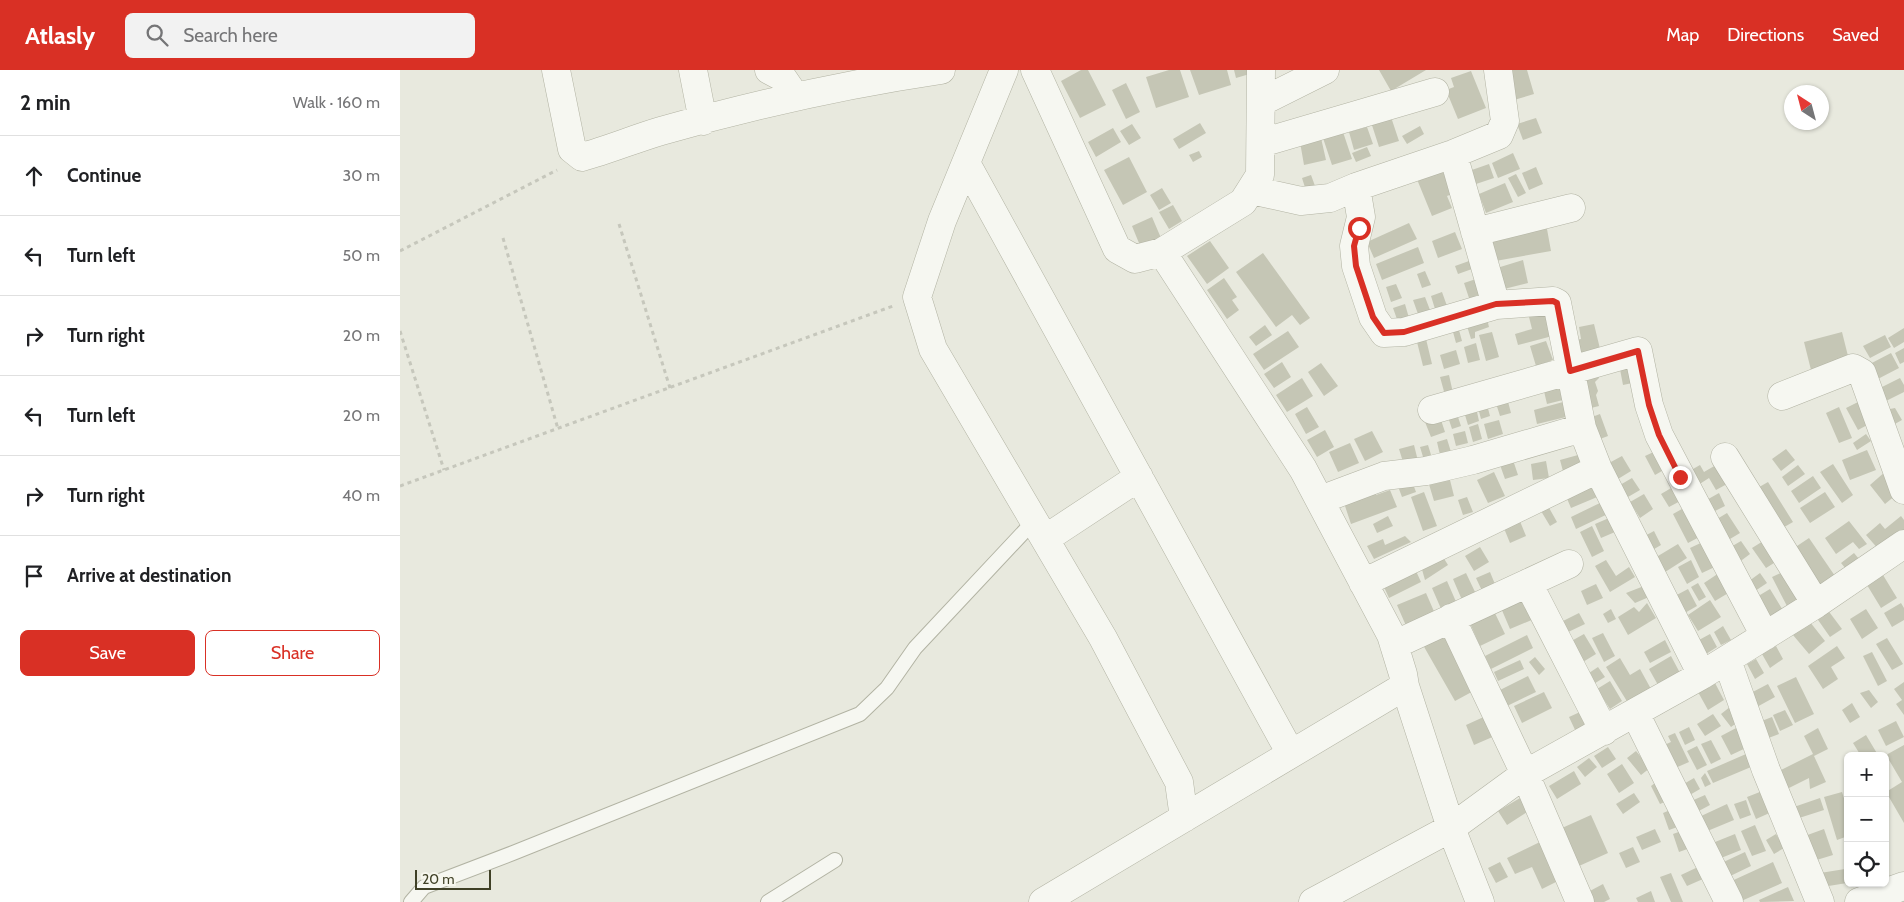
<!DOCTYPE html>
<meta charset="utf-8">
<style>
body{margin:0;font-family:Cabin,sans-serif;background:#f2f2f2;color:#202124}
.controls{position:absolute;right:15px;bottom:15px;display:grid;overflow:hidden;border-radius:8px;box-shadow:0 1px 4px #0004}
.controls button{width:45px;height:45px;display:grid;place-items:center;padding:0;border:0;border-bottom:1px solid #e0e0e0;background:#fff;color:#202124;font:25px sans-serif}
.compass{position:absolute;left:1384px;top:15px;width:45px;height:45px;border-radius:50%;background:#fff;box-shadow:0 1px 4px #0004;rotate:324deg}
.scale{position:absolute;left:15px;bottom:12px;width:76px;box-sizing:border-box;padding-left:5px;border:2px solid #3f4026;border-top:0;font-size:14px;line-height:18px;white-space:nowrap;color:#3f4026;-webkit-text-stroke:4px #f6f6ed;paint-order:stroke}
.stop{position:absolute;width:15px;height:15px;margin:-11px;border:4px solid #d93025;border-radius:50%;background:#fff}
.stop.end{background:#d93025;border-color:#fff;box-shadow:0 1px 5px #0008}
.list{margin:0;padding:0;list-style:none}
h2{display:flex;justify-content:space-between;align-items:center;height:65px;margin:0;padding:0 20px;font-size:21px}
h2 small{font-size:16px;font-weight:400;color:#757577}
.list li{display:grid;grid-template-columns:32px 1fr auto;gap:15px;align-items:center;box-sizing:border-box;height:80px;padding:0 20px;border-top:1px solid #e0e0e0}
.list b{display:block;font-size:19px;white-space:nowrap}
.list em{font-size:16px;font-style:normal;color:#757577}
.actions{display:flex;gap:10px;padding:15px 20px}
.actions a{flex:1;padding:11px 0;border:1px solid #d93025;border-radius:8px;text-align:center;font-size:18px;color:#d93025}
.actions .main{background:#d93025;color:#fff}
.icon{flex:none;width:28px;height:28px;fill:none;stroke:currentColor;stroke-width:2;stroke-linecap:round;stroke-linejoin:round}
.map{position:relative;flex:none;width:1504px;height:832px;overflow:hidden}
header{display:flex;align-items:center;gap:30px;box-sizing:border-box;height:70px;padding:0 25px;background:#d93025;color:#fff}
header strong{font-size:24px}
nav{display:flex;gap:28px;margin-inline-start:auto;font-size:18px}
.search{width:350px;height:45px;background:#f2f2f2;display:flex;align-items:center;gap:12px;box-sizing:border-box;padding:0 18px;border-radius:8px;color:#757577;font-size:19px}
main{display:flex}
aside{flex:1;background:#fff}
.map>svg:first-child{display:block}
.building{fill:#c5c6b5}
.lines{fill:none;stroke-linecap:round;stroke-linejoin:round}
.lane-casing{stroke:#b2b3a3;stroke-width:16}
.street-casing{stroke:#b2b3a3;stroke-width:29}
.path{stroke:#c6c7bc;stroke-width:3;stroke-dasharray:4 4;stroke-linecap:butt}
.lane{stroke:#f6f7f1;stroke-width:14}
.street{stroke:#f6f7f1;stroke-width:28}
.route{stroke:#d93025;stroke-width:6}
</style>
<header>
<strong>Atlasly</strong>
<div class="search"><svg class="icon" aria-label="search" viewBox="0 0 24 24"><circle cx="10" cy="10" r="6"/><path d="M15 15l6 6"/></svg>Search here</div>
<nav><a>Map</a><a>Directions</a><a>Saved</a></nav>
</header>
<main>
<aside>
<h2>2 min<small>Walk · 160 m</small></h2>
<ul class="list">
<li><svg class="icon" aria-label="ahead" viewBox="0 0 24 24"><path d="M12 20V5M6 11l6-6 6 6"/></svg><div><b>Continue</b></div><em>30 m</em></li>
<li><svg class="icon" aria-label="left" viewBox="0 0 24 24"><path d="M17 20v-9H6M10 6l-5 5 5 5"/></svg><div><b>Turn left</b></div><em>50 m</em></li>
<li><svg class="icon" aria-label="right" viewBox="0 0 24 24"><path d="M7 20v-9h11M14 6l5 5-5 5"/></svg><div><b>Turn right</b></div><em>20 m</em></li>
<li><svg class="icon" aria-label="left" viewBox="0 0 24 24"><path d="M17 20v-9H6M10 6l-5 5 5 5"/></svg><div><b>Turn left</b></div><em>20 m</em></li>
<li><svg class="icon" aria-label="right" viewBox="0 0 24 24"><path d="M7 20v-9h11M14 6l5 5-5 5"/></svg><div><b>Turn right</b></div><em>40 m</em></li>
<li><svg class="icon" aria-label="arrive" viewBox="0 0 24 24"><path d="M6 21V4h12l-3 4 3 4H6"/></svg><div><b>Arrive at destination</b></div></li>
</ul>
<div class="actions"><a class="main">Save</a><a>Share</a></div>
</aside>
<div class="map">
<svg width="1504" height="832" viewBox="0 0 1504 832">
<rect width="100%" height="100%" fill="#e8e9de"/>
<path class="building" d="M681,0H688L706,35L680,48L661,11Z
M769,0H780L789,27L756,38L746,7Z
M790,0H827L831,15L799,25Z
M834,0H852L853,3L836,8Z
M979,0H1026L991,21Z
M1106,0H1127L1134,24L1114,30Z
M1071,1L1086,38L1058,49L1046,20L1054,17L1051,8Z
M726,13L740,42L726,49L712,20Z
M991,47L999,71L979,77L971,52Z
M1136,48L1142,63L1123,70L1117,54Z
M800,53L806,63L779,79L773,69Z
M732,54L741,68L729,75L720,61Z
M1020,56L1024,64L1007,74L1002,66Z
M967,57L973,74L954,80L949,62Z
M713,58L721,72L696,87L688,72Z
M942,59L952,89L932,95L922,65Z
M921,68L926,90L904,95L900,72Z
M967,77L971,86L956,92L952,83Z
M799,81L802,87L793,92L789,85Z
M1113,83L1120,99L1098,108L1092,93Z
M729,87L747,122L723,135L704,100Z
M1039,92L1052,124L1047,126L1052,138L1032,146L1014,102Z
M1089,94L1094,108L1073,115L1069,101Z
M1136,97L1143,114L1129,120L1122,103Z
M1116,104L1126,123L1118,127L1108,108Z
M911,105L918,124L908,127L902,108Z
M1105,113L1113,132L1086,143L1079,124Z
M762,118L771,133L759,140L750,125Z
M773,135L782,151L769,159L759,142Z
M752,147L761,168L741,178L732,156Z
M1145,148L1151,181L1090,192L1084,159Z
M1009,153L1017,169L974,188L967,172Z
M1055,162L1062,179L1038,188L1032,171Z
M810,171L829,198L807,214L787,186Z
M1018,177L1024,193L982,210L976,194Z
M863,183L910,248L900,255L892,245L876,257L836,202Z
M1123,190L1128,213L1104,219L1097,198Z
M1069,191L1072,199L1058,204L1055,196Z
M1025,201L1031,215L1022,218L1017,204Z
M824,208L837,227L832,230L839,240L827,249L807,220Z
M1079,208L1086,225L1070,231L1064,213Z
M996,214L1002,228L991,232L986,217Z
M1042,222L1047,236L1035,239L1031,226Z
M1025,227L1030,240L1018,244L1013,230Z
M1005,234L1009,248L998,252L993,238Z
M1152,237L1160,264L1118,275L1115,264L1132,259L1128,243Z
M1087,249L1089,257L1075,262V268L1071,269L1067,256Z
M1194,254L1202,287L1174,294L1169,271L1181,269L1179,257Z
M865,255L872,265L856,276L849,267Z
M1504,258V272L1494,278L1488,268Z
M1059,260L1062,271L1056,273L1053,262Z
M888,261L899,277L864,300L853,284Z
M1092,262L1099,287L1086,291L1079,265Z
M1442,262L1449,290L1411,300L1404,272Z
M1485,265L1491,277L1470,288L1463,276Z
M1026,269L1032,294L1023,296L1017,272Z
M1146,271L1153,290L1136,296L1130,276Z
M1076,273L1080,290L1068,293L1064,277Z
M1504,278V292L1500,294L1495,283Z
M1056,280L1060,294L1044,299L1040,285Z
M1491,283L1499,298L1474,311L1466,296Z
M1232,291L1237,312L1223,315L1219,294Z
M882,292L891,307L874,318L864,304Z
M921,293L938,316L924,326L908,302Z
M1196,300L1199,308L1195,312L1198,321L1196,325L1199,336L1183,340L1174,306Z
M1049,305L1053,323L1045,325L1040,307Z
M902,308L913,326L887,342L876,325Z
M1500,308L1504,315V322L1486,331L1480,318Z
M1159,313L1163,330L1147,334L1143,317Z
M1106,324L1111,343L1100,346L1094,327Z
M1085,327L1090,346L1081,349L1076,330Z
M1460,331L1471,353L1458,360L1446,338Z
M1163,332L1166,347L1137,354L1134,340Z
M907,337L919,357L906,364L895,344Z
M1439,337L1452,368L1439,373L1426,343Z
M1055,338L1061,356L1052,359L1046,341Z
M1495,338L1502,350L1493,355L1485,340Z
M1077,342L1079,351L1068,355L1065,345Z
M1200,344L1208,366L1192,372L1184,350Z
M1040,347L1045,362L1031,367L1025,352Z
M1099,350L1103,364L1088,369L1084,354Z
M1078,354L1082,369L1073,372L1069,357Z
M925,360L934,377L917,387L907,370Z
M972,361L983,382L965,391L954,369Z
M1065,361L1068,373L1056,376L1053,364Z
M1466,364L1471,371L1457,380L1453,373Z
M1047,369L1051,382L1040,385L1037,372Z
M950,373L959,393L938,402L929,382Z
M1014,375L1018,391L1004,395L999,379Z
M1028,375L1032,388L1024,390L1020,377Z
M1260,379L1269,397L1255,405L1245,386Z
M1386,379L1395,390L1381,401L1372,389Z
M1467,380L1476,400L1450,410L1442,390Z
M1178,385L1182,399L1164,405L1160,390Z
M1222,386L1231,401L1218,409L1209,393Z
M1113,390L1118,405L1105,409L1100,395Z
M1146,391L1149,408L1133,410L1131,394Z
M1433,394L1453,425L1442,433L1420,402Z
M1300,395L1304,402L1316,395L1327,414L1316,420L1309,408L1295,417L1286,403Z
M1398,395L1405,404L1388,416L1382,407Z
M1486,401L1502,420L1485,434L1470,415Z
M1094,402L1105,426L1088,433L1077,410Z
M1010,406L1016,422L1002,427L996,411Z
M1049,406L1054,426L1034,431L1028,411Z
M1413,406L1421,418L1399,433L1391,421Z
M1232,408L1240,420L1228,427L1220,415Z
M1196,411L1202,425L1171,438L1165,424Z
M1368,412L1393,452L1379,460L1354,420Z
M1278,414L1286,428L1269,437L1261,424Z
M973,416L976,425L990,420L997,437L951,454L942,427Z
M1024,422L1037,456L1023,461L1011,427Z
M1425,422L1435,437L1410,453L1400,438Z
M1319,423L1325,436L1309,444L1303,432Z
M1244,424L1253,439L1240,448L1230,432Z
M1067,427L1073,442L1063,445L1058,430Z
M1143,427L1157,452L1150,456L1135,431Z
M1204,431L1210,443L1176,459L1171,447Z
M1289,435L1305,464L1288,473L1273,444Z
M1327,443L1340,463L1325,472L1312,452Z
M1117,444L1126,466L1110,473L1101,451Z
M988,446L993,456L977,463L973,454Z
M1501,446L1504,450V462L1480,481L1466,465L1480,453L1485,459Z
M1209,448L1215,462L1201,468L1195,454Z
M1449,451L1467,474L1459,479L1453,472L1436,484L1425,468Z
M1192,456L1204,481L1192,487L1180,462Z
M1254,461L1261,475L1249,482L1241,468Z
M1005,466L1011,472L974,489L967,476L983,469L985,475Z
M1368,468L1382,488L1366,498L1352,478Z
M1409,468L1435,506L1421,516L1394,478Z
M1307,470L1319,495L1302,503L1290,478Z
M1341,471L1350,484L1338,493L1329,478Z
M1278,474L1287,488L1262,504L1253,489Z
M1080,477L1089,492L1074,501L1065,486Z
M1454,483L1464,495L1451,505L1441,493Z
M1043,487L1048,495L1025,510L1021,496Z
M1206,490L1216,506L1229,497L1235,507L1210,522L1195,496Z
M1291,490L1299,507L1287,514L1278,497Z
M1387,500L1402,530L1388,538L1372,507Z
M1016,501L1021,512L989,528L984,517Z
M1090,502L1097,519L1084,525L1076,508Z
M1066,503L1076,524L1062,530L1053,509Z
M1319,503L1330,522L1315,531L1304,513Z
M1360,503L1367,513L1352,523L1345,514Z
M1483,505L1497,528L1481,538L1467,515Z
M1047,511L1057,534L1042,541L1032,518Z
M1298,513L1306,527L1299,531L1291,517Z
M1196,514L1203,528L1187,535L1181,521Z
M1244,516L1249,527L1235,533L1226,523Z
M1288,519L1297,536L1283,544L1273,527Z
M1370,519L1384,542L1369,551L1355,528Z
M1026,523L1036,546L1007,558L997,535Z
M1125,528L1134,549L1110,559L1101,538Z
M1310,530L1321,547L1298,561L1288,545Z
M1247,533L1256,548L1228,565L1218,547L1234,537L1239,542Z
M1501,533L1504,538V550L1492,557L1484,543Z
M1093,539L1105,564L1080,576L1069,551Z
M1211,539L1216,549L1208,553L1203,544Z
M1427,539L1442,559L1430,567L1416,547Z
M1466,539L1478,558L1462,569L1450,549Z
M1179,543L1185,554L1164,564L1159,553Z
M1410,552L1425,571L1409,584L1393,565Z
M1323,556L1331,570L1321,575L1314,562Z
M1048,561L1079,618L1055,631L1023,575Z
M1203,563L1215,586L1204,592L1192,568Z
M1184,564L1196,584L1178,595L1166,574Z
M1310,564L1317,577L1306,584L1299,570Z
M1127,565L1133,578L1091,599L1085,586Z
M1487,568L1503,594L1492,600L1476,574Z
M1265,570L1271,582L1250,593L1244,582Z
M1376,576L1383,589L1370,598L1362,584Z
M1437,576L1445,588L1431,597L1438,609L1423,619L1408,596Z
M1472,582L1487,611L1478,616L1463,586Z
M1271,586L1280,603L1258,615L1249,599Z
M1135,587L1145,599L1139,605L1129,592Z
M1220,588L1230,605L1240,599L1251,619L1228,633L1206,597Z
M1356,589L1364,603L1355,609L1347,594Z
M1120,590L1124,599L1098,611L1094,602Z
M1198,597L1205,607L1192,615L1186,605Z
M1128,606L1136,622L1105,637L1098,621Z
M1396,607L1414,644L1395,653L1377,616Z
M1210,611L1222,631L1210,639L1197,619Z
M1504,612V645L1496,634L1502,630L1494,619Z
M1315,613L1324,630L1308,640L1298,622Z
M1368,614L1375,627L1355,638L1347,625Z
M1469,620L1478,632L1471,638L1460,623Z
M1144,622L1152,638L1122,653L1114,636Z
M1335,633L1345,647L1331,657L1321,644Z
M1452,633L1460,647L1450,653L1442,640Z
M1385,640L1393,655L1380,661L1373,645Z
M1180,642L1187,657L1176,662L1169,647Z
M1313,644L1321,656L1305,666L1297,654Z
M1088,645L1097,665L1074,675L1066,655Z
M1372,647L1379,664L1366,669L1359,652Z
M1496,651L1504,667L1486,676L1478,660Z
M1289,657L1295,670L1285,675L1279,662Z
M1338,657L1348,677L1331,685L1321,666Z
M1418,658L1428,679L1414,686L1426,712L1410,719L1409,708L1385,720L1377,702L1413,684L1404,666Z
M1275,663L1289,692L1273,699L1262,676L1271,672L1268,666Z
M1466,665L1478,685L1477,686H1461L1453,673Z
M1311,670L1321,689L1311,694L1301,674Z
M1504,675V753L1486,722L1502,712L1486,685Z
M1297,676L1307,695L1297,700L1287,681Z
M1208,677L1216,689L1202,698L1194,686Z
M1236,681L1250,698L1241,705L1227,688Z
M1346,684L1351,697L1313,713L1307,701Z
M1189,688L1197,697L1185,707L1177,697Z
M1222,694L1234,713L1219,723L1207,704Z
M1174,701L1181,714L1157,729L1149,716Z
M1305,703L1311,714L1305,717L1301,708Z
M1294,708L1300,719L1288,726L1282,715Z
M1259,710L1269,730L1260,734L1251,716Z
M1365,720L1374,741L1356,749L1347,727Z
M1442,722L1448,741V766L1437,770L1424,727Z
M1234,723L1240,732L1223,744L1216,734Z
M1127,724L1135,737L1107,755L1098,741Z
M1305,725L1310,735L1295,743L1289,732Z
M1420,728L1424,740L1396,749L1391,738Z
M1346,730L1351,745L1340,749L1334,734Z
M1327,734L1334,750L1305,762L1299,747Z
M1275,738L1283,755L1269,760L1263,743Z
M1191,745L1208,783L1179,796L1162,758Z
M1355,755L1366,781L1352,786L1341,761Z
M1255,759L1261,772L1242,780L1236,767Z
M1424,759L1433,785L1410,792L1402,767Z
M1284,760L1290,778L1279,782L1273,764Z
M1335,764L1341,780L1316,790L1310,774Z
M1376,764L1384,778L1374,784L1366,770Z
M1144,770L1162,809L1142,819L1132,797L1115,804L1107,788Z
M1233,777L1240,792L1226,798L1219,783Z
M1345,782L1351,796L1322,810L1315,796Z
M1100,792L1108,807L1096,813L1088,798Z
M1373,792L1382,813L1339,832L1325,814Z
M1298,797L1303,809L1287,816L1281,805Z
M1445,799L1447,813L1416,818L1414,804Z
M1271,803L1283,832H1271L1260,807Z
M1203,814L1210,829L1204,832H1193L1188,822Z
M1388,817L1394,831L1360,832L1359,830Z
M1251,821L1255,832H1238L1236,828Z"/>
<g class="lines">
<g class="lane-casing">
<path id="lane" d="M11,832L24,817L113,783L460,644L487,618L515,578L634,451
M368,832L435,790"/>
</g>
<g class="street-casing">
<path id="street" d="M156,0L172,79L182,87C208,80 234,69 261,61C353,35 446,14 541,0
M293,0L303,51
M369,0L382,7L395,26
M604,0L542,151L517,227L533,279L703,568L779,712L784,748
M635,0L717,179L735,189L762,182L843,132L860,105L861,0
M861,32L925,0
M861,73L1035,22
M1053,84L1096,235
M566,93L891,684
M956,117L961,147L954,176L956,196L973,247L984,263L1004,262L1096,235L1153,231L1157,233L1182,358L1198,399L1302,605
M851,120L901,131L930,128L956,117L1053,84L1099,65L1105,51L1098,0
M1075,162L1171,138
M762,182L903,399L991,565L1003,604L1005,616L1051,758L1080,832
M1382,326L1453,298L1462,303L1504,420
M1032,340L1238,281L1249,335L1259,365L1365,566
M1325,387L1416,534
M920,430L984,406L1026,401L1073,390L1182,358
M645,469L739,407
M963,513L1198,399
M1128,513L1204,661
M1051,548L1125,704L1180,832
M994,575L1169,494
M1327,590L1366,700L1420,832
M1235,643L1329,832
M643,832L1005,616
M913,832L1051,758L1125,704L1302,605L1416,534L1504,474
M1459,832L1504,816"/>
</g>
<path class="path" d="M219,154L270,318
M103,168L158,359
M0,181L157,100
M0,261L44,400
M0,416L493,236"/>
<use href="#lane" class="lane"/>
<use href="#street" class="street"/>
</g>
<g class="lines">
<path class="route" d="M959,158L954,176L956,196L973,247L984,263L1004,262L1096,234L1153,231L1157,233L1170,301L1238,281L1249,335L1259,365L1280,407"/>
</g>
</svg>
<div class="controls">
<button>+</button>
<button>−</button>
<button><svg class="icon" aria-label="locate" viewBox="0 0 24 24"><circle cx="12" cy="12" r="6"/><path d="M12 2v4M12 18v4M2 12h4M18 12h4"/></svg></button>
</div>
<svg class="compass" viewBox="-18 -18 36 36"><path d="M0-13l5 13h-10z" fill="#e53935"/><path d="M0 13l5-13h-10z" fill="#757577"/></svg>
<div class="scale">20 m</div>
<div class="stop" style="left:959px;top:158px"></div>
<div class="stop end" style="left:1280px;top:407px"></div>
</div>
</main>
